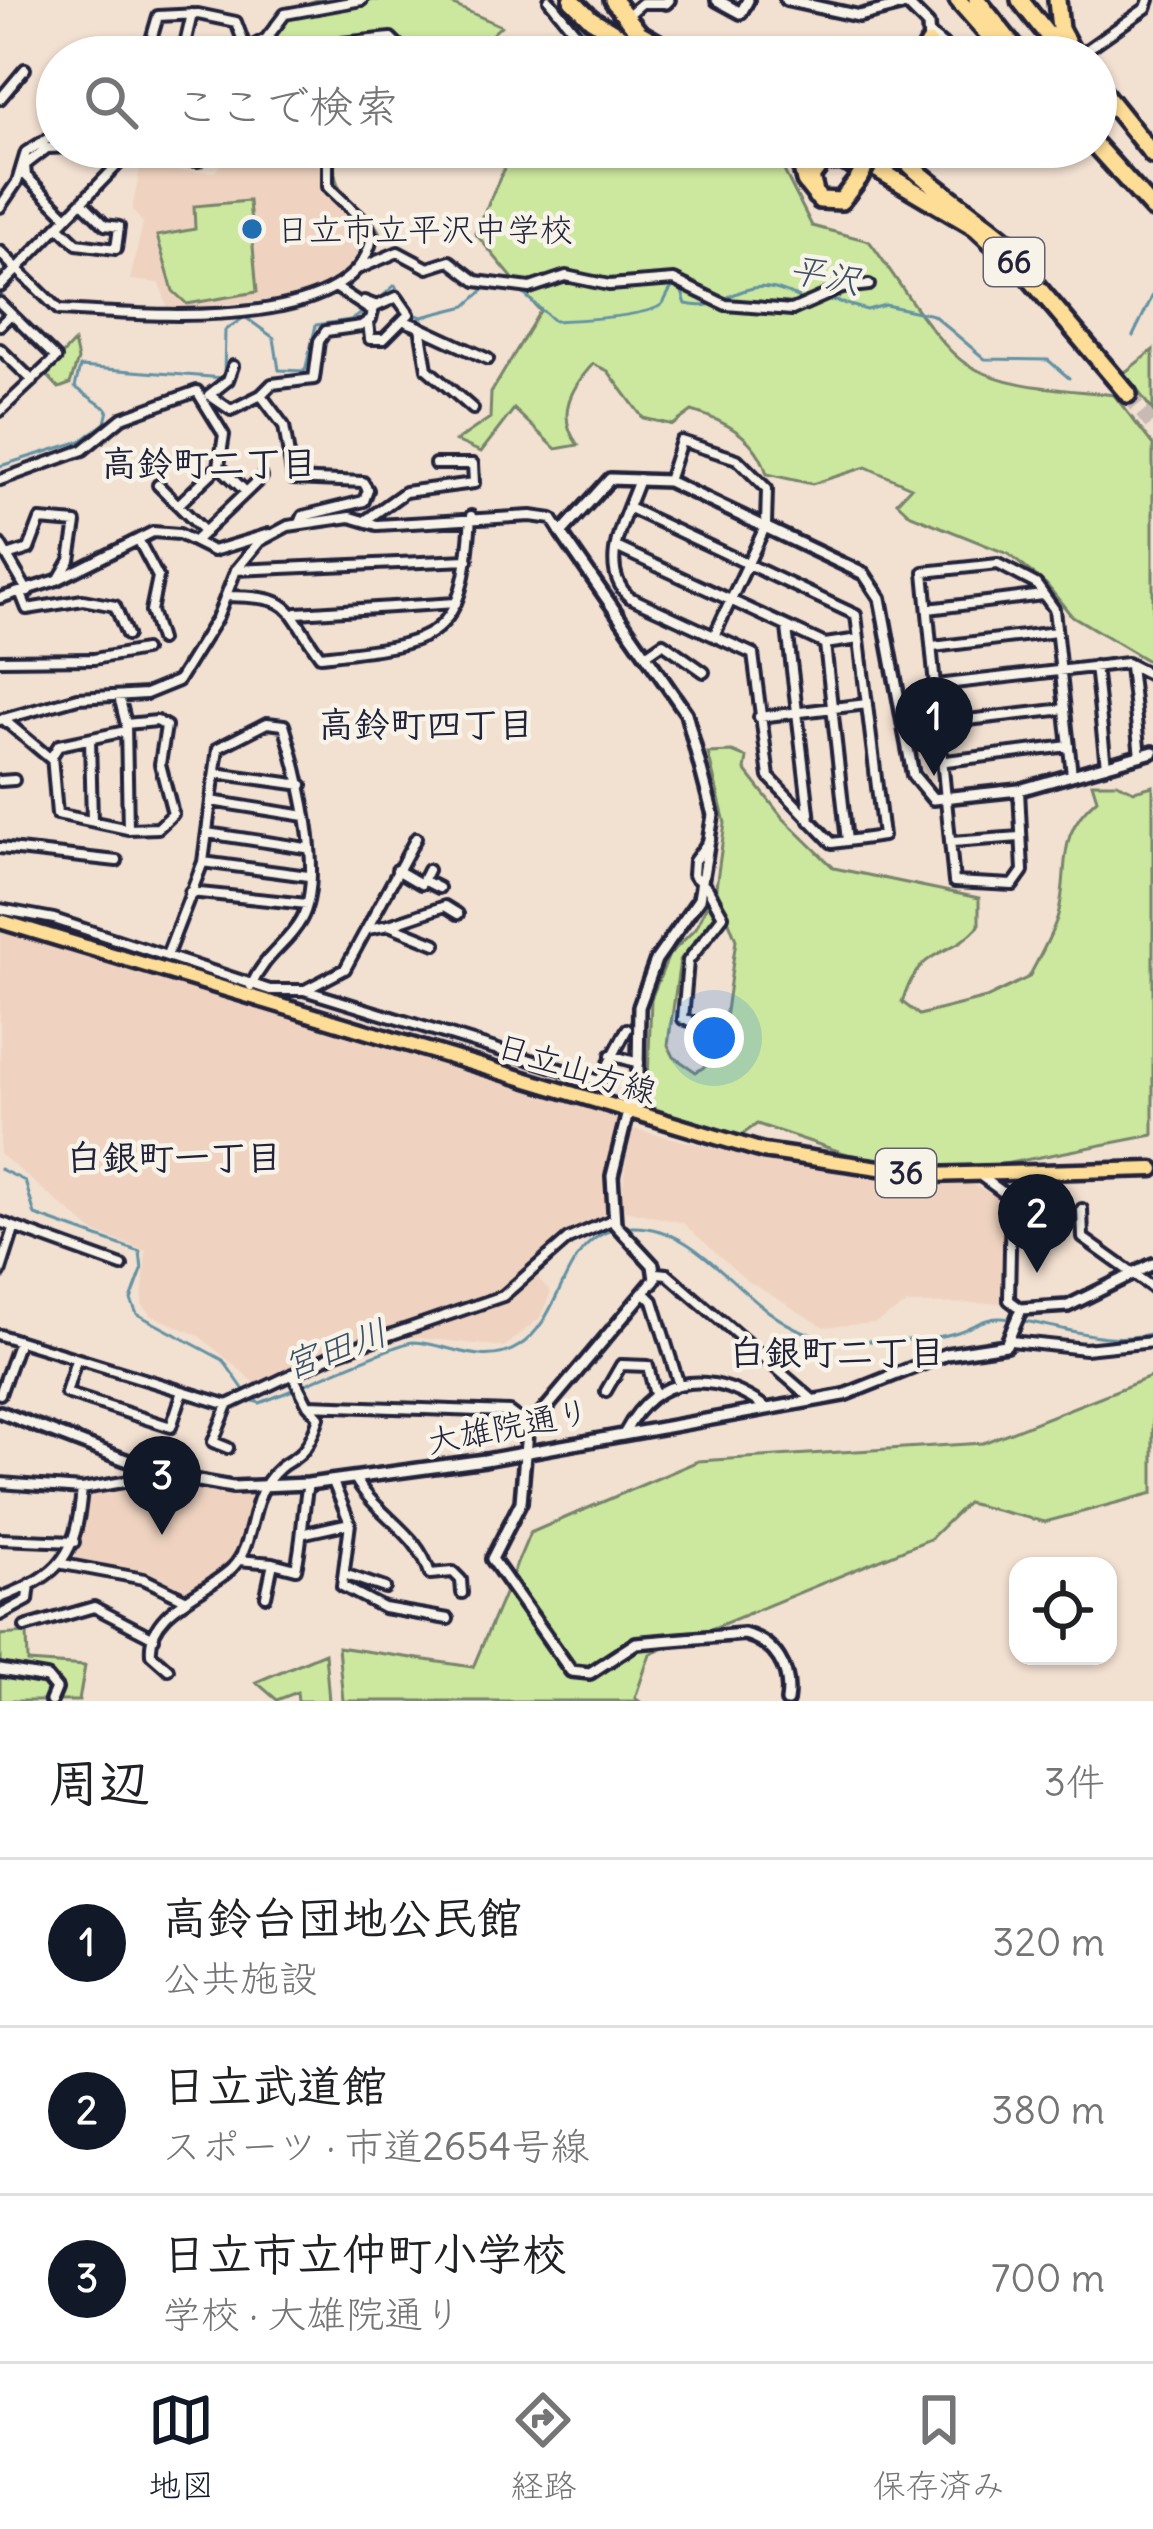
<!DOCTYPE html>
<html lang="ja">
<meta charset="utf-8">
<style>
body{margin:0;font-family:Delius,"Klee One",sans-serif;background:#f2f2f2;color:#202124}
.controls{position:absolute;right:36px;bottom:36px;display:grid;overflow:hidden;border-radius:24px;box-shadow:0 3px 9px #0004}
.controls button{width:108px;height:108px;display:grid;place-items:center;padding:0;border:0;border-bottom:3px solid #e0e0e0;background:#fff;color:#202124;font:60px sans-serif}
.you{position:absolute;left:714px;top:1038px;width:42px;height:42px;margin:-30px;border:9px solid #fff;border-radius:50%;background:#1a73e8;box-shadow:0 0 0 18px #1a73e833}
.badge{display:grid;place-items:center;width:78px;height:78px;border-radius:50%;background:#111827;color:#fff;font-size:39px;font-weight:700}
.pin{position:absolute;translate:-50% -99px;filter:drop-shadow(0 3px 6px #0008)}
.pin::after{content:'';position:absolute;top:63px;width:42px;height:36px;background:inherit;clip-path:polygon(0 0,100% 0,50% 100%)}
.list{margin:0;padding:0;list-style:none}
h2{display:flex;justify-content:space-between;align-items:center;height:156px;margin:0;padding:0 48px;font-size:51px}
h2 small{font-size:39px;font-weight:400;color:#757577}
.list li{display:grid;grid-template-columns:78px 1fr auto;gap:36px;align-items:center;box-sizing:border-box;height:168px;padding:0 48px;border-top:3px solid #e0e0e0}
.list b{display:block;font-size:45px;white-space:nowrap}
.list p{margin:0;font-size:39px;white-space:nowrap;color:#757577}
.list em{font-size:39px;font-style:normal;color:#757577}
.icon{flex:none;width:66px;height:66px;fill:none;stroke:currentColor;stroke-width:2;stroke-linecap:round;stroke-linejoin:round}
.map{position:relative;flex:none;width:1153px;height:1701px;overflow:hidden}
.search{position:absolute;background:#fff;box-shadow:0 3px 9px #0004;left:36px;right:36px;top:36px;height:132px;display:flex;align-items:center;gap:30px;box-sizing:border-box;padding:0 42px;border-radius:66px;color:#757577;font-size:45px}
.sheet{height:660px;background:#fff}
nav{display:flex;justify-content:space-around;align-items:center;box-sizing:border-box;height:168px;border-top:3px solid #e0e0e0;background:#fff;font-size:33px;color:#757577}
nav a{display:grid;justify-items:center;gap:6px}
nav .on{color:#111827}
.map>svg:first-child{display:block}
.built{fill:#efd3c0}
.green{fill:#cce79e;stroke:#77846c;stroke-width:3}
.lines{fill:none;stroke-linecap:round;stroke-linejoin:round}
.stream{stroke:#6292a4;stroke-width:3}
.motorway-tunnel{stroke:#c8bab3;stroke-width:15;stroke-dasharray:15 8;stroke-linecap:butt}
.minor-casing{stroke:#22223b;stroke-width:16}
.tertiary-casing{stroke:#22223b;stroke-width:18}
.primary-casing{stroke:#22223b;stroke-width:21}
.motorway-casing{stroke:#22223b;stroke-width:24}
.minor{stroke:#f7f3e8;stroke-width:8}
.tertiary{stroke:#f7f3e8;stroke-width:9}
.primary{stroke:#fedd96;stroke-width:12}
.motorway{stroke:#fedd96;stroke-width:15}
.motorway-bridge-casing{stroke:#22223b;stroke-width:24;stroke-linecap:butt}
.motorway-bridge{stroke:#fedd96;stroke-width:15}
.poi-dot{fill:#1f6fb2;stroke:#f7f3e8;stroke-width:4.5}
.labels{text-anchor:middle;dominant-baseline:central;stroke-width:9;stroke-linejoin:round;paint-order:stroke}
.shield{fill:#f7f3e8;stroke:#62616f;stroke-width:3}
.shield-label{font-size:30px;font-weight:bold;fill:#22223b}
.poi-label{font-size:33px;fill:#22223b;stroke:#f7f3e8;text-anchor:start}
.street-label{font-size:33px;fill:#22223b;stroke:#f7f3e8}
.water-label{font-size:36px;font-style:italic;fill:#3c5067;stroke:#f7f3e8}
.neighbourhood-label{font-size:36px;font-weight:bold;fill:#22223b;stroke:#f7f3e8}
</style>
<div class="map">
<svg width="1153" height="1701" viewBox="0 0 1153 1701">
<rect width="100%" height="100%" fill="#f2e0d1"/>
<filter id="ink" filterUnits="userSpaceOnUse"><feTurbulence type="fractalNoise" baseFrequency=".00833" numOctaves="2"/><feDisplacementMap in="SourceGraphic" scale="24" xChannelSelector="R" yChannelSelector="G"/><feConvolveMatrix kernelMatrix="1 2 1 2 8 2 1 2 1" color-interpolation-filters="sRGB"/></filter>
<g filter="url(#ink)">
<path class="built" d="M235,147H294L322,169L332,200L367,236L365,252L330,284L304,296L168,310L160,283L130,280L143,223L132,210L140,169L215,172Z
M0,930L616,1115L619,1122L606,1212L528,1266L551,1292L540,1318L504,1347L411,1337L406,1329L314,1354L259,1386L199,1336L151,1315L142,1304L146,1251L94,1232L0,1154Z
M630,1128L764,1160L892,1181L971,1184L1006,1200L1011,1234L1005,1303L907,1304L875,1323L824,1327L746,1280L683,1223L620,1209Z
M177,1483L250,1490L258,1499L226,1570L183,1593L137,1573L69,1559L82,1531L86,1493Z"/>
<path class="green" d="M317,0H442L501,26L467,57H238L289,9Z
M321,147H345L335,156C330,203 361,196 380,233L367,236L323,185Z
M514,147H772L812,226L869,241C894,273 936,346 968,365C1008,389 1068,389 1114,395L1153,445V664L1071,615L1046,584L1008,554L911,515L897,502L911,487L866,467L812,484L767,474C757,438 726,421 692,411L673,425L643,418L608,371L593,364C570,389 556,416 578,445L556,449L514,409L481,452L456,441L490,418L491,393L540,311L475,233Z
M249,201L257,292L187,304L173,291L157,236L195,229L194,206Z
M74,342L78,360L70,384L59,388L45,373Z
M1153,350V411L1124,373Z
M732,752L747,758L745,770L782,817L834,868L979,898V926C947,961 922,942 902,1002L919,1015L986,998L1029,977C1039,957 1052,936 1058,915C1071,867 1053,836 1097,799L1092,783H1117L1134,791L1153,786V1135L979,1169L868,1161L757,1124L740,1136L647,1107L651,999L669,955L696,928L708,903L715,915L680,960L668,1045L674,1057L696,1072L714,1061L722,1040L736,940L716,887L725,823L708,753Z
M1153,1376V1493L1045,1522L967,1503L930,1539L650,1654L635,1698L639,1701H343L338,1647L473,1667L530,1533L698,1461L983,1443Z
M27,1633L28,1662L85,1666L79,1701H0V1635Z
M325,1653L329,1701H298L297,1692L277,1700L256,1682Z"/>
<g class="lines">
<path class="stream" d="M519,290L554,321C574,320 653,317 663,303C667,298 668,291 673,287L681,289L686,304C715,311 722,296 749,289C768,283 787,293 804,300
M825,298L867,310L885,305L933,315L985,359L1048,360L1069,378
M376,302L395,285L400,295
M411,313L422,317L466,306L487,287
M1133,336L1153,295
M0,466L81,441L105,423L108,410L75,387L80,367L224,378L225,330L245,317L274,338L279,370L305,371L316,325L350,320L370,309
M0,1169L25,1181L35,1215L140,1252L142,1270L131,1300L137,1314L223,1360L251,1400L260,1403L295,1389
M304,1385C319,1378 403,1342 413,1342C449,1343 483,1369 519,1346C567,1316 560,1229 631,1227C703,1225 740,1308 805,1332C839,1345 923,1343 958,1332C973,1327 985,1317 1001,1318C1051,1321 1102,1348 1153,1333"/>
<path class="motorway-tunnel" d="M1128,394L1153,426"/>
<g class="minor-casing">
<path id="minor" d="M549,0L579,37L594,44L602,39
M628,15L642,3H666
M269,35L273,44L292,48L391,38L410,57
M931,35L958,57
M1082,53L1146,8L1149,0
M146,57L158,16L198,14L236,22L246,49
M182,57L192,14
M231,57L266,39L285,14L362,0
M0,99L25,69
M114,147L129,153L17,269L59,310C133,313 355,338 372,237L367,224L328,187V163L336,147
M136,147L158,158L198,161
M0,207L17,182L26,152L57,133
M67,217L26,176L25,165L47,148L74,147
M58,226L77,244L116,249L119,227L105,225L82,202
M360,268L398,252L428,268L450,261L476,281L530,288L566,276L609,285L674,280L726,305L792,310L842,288L869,285
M364,301L377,306L397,297L409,314L384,339H370L368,322
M0,303L56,358L0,411
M407,322L420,327L427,369L473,409
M0,325L11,314
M421,328L488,359
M0,349L33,381
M233,366L228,380L209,395L231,410L261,395
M0,480L83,450L122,418L197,391L224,435L219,466
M668,481L681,441L737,459L767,489L766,525L714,636
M158,485L205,532
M178,505L219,466L246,492
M629,508L856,615L883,836L832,843L769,777L753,654L629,597C596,565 627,515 639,479
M366,520L405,492L474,483L473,464H435
M300,523L303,516L364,501L368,490L363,482L293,479L284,426L261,395L272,384L314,379L319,341L326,331L361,326L371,319L373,312L335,287
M195,541L262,477
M140,543L158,577L151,611L160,640
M0,544L28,592
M616,547L825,644L859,639
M7,556L29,549L40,520L76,523L70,560L60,577
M236,570L468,560
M21,594L27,609L83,600L115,606L127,635
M226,596C296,597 283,605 320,656C438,643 463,643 471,516
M0,598L57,580L153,532L179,534L213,551L269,534
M928,609L1043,595
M297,613L456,603
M787,628L810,821
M825,644L847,841
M933,647L1056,632
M647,654L663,643L704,672
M0,660L94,659L144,650
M1095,666L1106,766
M1130,666L1140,756
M937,685L1127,663L1153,676
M119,696L126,724L128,829
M759,717L867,704
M3,719L52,760
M0,720L78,698L146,694L178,681L217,618L236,570L260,541L288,526L350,517L377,525L531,516L552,519L561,533
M941,723L1065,709
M126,724L157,721L166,726L160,764L173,814L158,828L128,829L57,814L52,756L59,745L126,731
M90,739L92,821
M946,761L1069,746
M215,773L302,785
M0,781L14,780
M1019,790L1023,871L1013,885L954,882L924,572L998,564L1036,584L1054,609L1072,775
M211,801L305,816
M207,833L306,848
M710,839L694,861L693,875L708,889L723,916L688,961L683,1019L715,1028
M952,842L1020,837
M0,848L117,861
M203,862L308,876
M397,870L421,884L428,870
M423,880L439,888
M190,892L307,904
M0,909L54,919L270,990H304L599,1081
M389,925L445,906L458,914
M368,929L389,925L436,944
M167,955L203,862L218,748L267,723L284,725C298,771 326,876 301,920C287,945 266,953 251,986
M305,990L345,969L416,838
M611,1055L639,1063
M597,1086L627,1029
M982,1177L1011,1198L1009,1300L1021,1309
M1082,1209L1083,1238L1153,1288
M0,1222L122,1266
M0,1273L14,1229
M657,1273L667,1274L813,1400
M644,1292L653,1301L679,1385
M0,1335L228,1405L337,1353L503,1296L568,1239L614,1219
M1011,1341L1085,1349L1153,1342
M76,1360L66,1393L171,1427L182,1394
M292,1374L308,1405L509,1412L529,1427
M606,1391L621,1365L648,1366L654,1391
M0,1394L19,1341
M228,1405L213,1442L228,1448
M625,1432C658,1370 715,1371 768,1409
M355,1478C376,1516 418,1531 430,1574L453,1572L461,1580L462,1593
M333,1482L350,1523L342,1586L384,1608L448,1619
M0,1483L82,1489L165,1475
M305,1533L350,1523
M0,1539L74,1542
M239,1560L273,1563
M63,1564L144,1579L185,1599
M344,1574L385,1588
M266,1596L273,1563L296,1569C303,1539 302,1512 308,1484
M0,1598C63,1574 76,1555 82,1489
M0,1615L28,1600L30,1584
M25,1627L94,1607L154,1638
M168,1669L151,1654C147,1610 207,1593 232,1568C254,1546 250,1506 268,1481C290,1450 302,1471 319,1417L308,1405"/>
</g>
<g class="tertiary-casing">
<path id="tertiary" d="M717,0L741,13L748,0
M786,0L859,16L907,4L928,25L929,44
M666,3L669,0
M0,252L17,269L0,286
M0,1412L165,1475L232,1487L308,1484L485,1460L844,1395L947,1354L1006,1345L1021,1309L1068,1306L1153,1264
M0,1670L47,1678L56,1689L51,1701
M787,1701C792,1669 775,1642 744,1634L636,1643L590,1673L571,1671L492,1559L521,1502L527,1431L655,1279L653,1265L615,1224L612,1176L638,1072L639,1007L656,960L699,899L713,815L686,713L561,533L610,479L668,481L864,574L880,598L913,775L933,799L1019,790L1153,752"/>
</g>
<g class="primary-casing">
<path id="primary" d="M0,921L763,1151L927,1175L1153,1169"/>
</g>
<g class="motorway-casing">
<path id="motorway" d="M572,0L591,19L654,57
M613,0L639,33L681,57
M958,0L1008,57
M977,0L1022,57
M1020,0L1065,57
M1057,0L1060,29L1075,57
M922,57L929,44
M1096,84L1153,155
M1096,146L1153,209
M797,147L805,181L820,200L841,201L859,178
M840,147L975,227L1028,276L1128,394
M896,147C908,173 987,221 1014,248
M816,196L811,177L822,162L840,160L862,169"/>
</g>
<use href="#minor" class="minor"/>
<use href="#tertiary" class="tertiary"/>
<use href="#primary" class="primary"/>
<use href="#motorway" class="motorway"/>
<g class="motorway-bridge-casing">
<path id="motorway-bridge" d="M859,178L872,153"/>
</g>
<use href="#motorway-bridge" class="motorway-bridge"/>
</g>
</g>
<circle class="poi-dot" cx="252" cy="229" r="12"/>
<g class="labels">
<g class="shield">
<rect x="984" y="238" width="60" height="48" rx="9"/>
<rect x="876" y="1149" width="60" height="48" rx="9"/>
</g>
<g class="shield-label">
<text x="1014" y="262">66</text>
<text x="906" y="1173">36</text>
</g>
<g class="poi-label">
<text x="276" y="229">日立市立平沢中学校</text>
</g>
<g class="street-label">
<text transform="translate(577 1068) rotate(17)">日立山方線</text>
<text transform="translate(508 1426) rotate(-11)">大雄院通り</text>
</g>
<g class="water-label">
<text transform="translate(825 275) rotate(11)">平沢</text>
<text transform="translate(335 1349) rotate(-20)">宮田川</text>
</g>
<g class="neighbourhood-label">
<text x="209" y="463">高鈴町二丁目</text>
<text x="426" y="724">高鈴町四丁目</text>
<text x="174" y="1157">白銀町一丁目</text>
<text x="837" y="1352">白銀町二丁目</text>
</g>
</g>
</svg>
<div class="controls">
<button><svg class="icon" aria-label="locate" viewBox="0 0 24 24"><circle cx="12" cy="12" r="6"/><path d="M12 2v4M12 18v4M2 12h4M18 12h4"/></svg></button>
</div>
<div class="you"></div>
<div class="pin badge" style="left:934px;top:776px">1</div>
<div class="pin badge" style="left:1037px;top:1273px">2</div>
<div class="pin badge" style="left:162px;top:1535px">3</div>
<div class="search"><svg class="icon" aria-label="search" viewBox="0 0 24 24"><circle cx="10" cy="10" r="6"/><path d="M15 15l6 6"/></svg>ここで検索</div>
</div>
<section class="sheet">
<h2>周辺<small>3件</small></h2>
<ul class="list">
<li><span class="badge">1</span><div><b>高鈴台団地公民館</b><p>公共施設</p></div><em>320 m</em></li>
<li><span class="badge">2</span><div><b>日立武道館</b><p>スポーツ · 市道2654号線</p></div><em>380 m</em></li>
<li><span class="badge">3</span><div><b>日立市立仲町小学校</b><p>学校 · 大雄院通り</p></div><em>700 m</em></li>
</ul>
</section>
<nav>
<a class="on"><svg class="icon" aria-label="map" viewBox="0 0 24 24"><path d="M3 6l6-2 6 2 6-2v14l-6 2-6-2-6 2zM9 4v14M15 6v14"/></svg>地図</a>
<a><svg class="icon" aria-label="directions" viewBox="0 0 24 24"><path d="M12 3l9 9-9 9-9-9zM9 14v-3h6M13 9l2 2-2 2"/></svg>経路</a>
<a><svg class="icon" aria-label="saved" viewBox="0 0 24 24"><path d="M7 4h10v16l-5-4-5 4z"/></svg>保存済み</a>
</nav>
